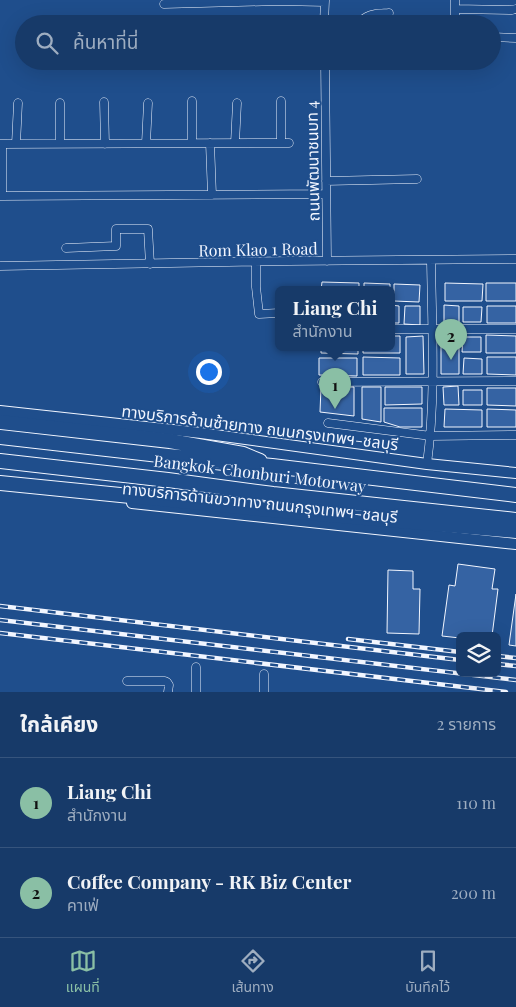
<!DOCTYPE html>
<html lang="th">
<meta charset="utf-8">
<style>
body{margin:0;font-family:"Playfair Display","Noto Sans Thai",serif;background:#244571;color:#f1f3f6}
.controls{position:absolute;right:15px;bottom:15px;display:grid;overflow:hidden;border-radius:8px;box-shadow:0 5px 20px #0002}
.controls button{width:45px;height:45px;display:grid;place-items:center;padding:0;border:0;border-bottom:1px solid #36547d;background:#173a69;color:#f1f3f6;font:25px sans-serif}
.you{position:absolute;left:208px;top:371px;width:18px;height:18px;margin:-12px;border:4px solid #fff;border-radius:50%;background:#1a73e8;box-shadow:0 0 0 8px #1a73e833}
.badge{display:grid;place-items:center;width:32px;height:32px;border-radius:50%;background:#8abfa5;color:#111;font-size:16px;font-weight:700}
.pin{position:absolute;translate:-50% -41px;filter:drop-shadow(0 1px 2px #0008)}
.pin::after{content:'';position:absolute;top:26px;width:18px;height:15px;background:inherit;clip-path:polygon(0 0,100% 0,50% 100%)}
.popup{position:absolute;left:275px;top:286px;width:120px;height:65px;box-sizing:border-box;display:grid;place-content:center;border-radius:8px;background:#173a69;filter:drop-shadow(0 1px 4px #0005);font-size:16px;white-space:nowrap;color:#9eadc0}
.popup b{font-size:19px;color:#f1f3f6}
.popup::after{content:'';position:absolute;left:50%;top:100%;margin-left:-10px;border:10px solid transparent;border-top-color:#173a69}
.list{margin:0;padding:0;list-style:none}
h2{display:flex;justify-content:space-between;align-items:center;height:65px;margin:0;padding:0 20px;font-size:21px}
h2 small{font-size:16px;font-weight:400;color:#9eadc0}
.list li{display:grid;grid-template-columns:32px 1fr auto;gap:15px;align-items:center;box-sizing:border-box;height:90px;padding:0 20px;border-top:1px solid #36547d}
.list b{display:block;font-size:19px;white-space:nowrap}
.list p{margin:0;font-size:16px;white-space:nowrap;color:#9eadc0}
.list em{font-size:16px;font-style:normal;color:#9eadc0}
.icon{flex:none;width:28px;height:28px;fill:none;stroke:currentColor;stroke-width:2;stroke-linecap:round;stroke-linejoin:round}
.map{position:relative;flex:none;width:516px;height:692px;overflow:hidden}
.search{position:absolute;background:#173a69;box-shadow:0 5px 20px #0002;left:15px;right:15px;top:15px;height:55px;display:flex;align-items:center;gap:12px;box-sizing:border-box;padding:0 18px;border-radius:28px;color:#9eadc0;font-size:19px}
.sheet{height:245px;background:#173a69}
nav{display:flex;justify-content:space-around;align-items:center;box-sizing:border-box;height:70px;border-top:1px solid #36547d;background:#173a69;font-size:14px;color:#9eadc0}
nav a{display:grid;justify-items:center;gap:2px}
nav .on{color:#8abfa5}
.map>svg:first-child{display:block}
.building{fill:#3563a3;stroke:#f2f6ff}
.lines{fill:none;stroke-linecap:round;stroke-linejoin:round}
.minor-casing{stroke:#f2f6ff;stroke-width:9}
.secondary-casing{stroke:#f2f6ff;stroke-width:12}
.motorway-casing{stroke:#f2f6ff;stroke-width:16}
.minor{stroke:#1f4e8c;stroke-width:8}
.secondary{stroke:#1f4e8c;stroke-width:10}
.motorway{stroke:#1f4e8c;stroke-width:14}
.rail-casing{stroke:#f2f6ff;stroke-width:4.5}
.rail{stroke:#1f4e8c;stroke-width:2.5;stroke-dasharray:8;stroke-linecap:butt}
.labels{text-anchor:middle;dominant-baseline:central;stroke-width:4;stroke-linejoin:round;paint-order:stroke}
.street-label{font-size:16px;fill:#f2f6ff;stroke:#1f4e8c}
</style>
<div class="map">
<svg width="516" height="692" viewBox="0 0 516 692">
<rect width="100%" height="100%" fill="#1f4e8c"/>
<path class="building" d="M322,282L359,283V290H321Z
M364,283L390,284V290H364Z
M445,283L483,284L482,301H445Z
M486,283H516V301H486Z
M394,284L420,285L419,302L394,301Z
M391,305L399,306V323H391Z
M444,305L459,306V324H444Z
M405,306H420V325L404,324Z
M487,306H516V323H487Z
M463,307H482L481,322H463Z
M486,335L516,336V353H486Z
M391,336H400V353H363V348H391Z
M423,336L424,374H406V337Z
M441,337H459V374H441Z
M463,337H481V352H462Z
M321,348H358V354L321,353Z
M363,357L400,358V375H363Z
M487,357H516V375L487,374Z
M319,358H357V376L319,375Z
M464,358L482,359V374H463Z
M458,386L459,405H444L443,387Z
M321,387H354V416L320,412Z
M362,387H381V422L362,419Z
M385,387H422V404L385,405Z
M487,388H516V406L487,405Z
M463,390H482V405H463Z
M384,408H422V427H400L384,422Z
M445,409L482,410V427H444Z
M487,409L516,410V427H487Z
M458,564L495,569L492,589H498L492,636H460V638L442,636L449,585L455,586Z
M388,570L413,571V589H420L419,634L387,633Z
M516,594V646L509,645Z"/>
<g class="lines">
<g class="minor-casing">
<path id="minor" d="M455,0V9L512,10L516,9
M164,4L278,1L325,2
M324,24L325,0
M359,24C366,13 377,14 389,13
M455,24V9
M492,37L516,38
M325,61L327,261
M164,64L325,65
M192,101V143
M104,102L105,144
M60,103V144
M146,143L148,103
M210,143L212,195
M235,143L237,103
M281,143V101
M0,144L289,143
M2,144V196
M16,144L18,103
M326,181L417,179
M0,196L326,194
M66,248L116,246V229H148L150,264
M256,262V287L259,314L279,313
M0,266L288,261L516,259
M391,329H516
M322,382L516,381
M328,423L431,436L516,435
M427,464C436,397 432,328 431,260
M196,667V692
M127,681H165L167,682L169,685L168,692
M264,692V674"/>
</g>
<g class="secondary-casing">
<path id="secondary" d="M0,411L201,433L427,464L516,473
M132,503L516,544"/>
</g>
<g class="motorway-casing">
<path id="motorway" d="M0,422L170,441L243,454L260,461
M0,437L168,456L272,466L516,495
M0,461L168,480L273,494L516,520
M0,483L260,509L516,531"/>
</g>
<use href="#minor" class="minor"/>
<use href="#secondary" class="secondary"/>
<use href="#motorway" class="motorway"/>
<g class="rail-casing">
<path id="rail" d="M0,606L460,660
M0,620L516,680
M0,633L506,692
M348,639L460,652
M497,656L516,658
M497,664L516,666"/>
</g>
<use href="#rail" class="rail"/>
</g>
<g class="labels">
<g class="street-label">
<text transform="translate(312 161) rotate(-91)">ถนนพัฒนาชนบท 4</text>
<text transform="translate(258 249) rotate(-1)">Rom Klao 1 Road</text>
<text transform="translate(260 427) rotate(7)">ทางบริการด้านซ้ายทาง ถนนกรุงเทพฯ-ชลบุรี</text>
<text transform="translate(260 473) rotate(7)">Bangkok-Chonburi Motorway</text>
<text transform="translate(260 502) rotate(6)">ทางบริการด้านขวาทาง ถนนกรุงเทพฯ-ชลบุรี</text>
</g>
</g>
</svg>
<div class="controls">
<button><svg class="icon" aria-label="layers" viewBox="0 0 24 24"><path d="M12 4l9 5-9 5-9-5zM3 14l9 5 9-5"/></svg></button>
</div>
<div class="you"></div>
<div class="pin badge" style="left:335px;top:409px">1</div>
<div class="popup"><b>Liang Chi</b>สำนักงาน</div>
<div class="pin badge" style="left:451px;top:360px">2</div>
<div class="search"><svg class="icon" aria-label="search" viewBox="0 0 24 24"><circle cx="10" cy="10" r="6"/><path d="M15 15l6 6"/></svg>ค้นหาที่นี่</div>
</div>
<section class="sheet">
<h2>ใกล้เคียง<small>2 รายการ</small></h2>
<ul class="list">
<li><span class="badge">1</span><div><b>Liang Chi</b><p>สำนักงาน</p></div><em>110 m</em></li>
<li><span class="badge">2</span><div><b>Coffee Company - RK Biz Center</b><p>คาเฟ่</p></div><em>200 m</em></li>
</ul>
</section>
<nav>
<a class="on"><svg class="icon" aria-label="map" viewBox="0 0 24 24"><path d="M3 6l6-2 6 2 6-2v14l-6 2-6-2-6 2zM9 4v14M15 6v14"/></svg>แผนที่</a>
<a><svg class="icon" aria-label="directions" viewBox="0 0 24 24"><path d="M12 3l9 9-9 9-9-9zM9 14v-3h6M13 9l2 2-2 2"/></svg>เส้นทาง</a>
<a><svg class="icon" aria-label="saved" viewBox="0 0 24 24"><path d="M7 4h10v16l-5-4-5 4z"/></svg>บันทึกไว้</a>
</nav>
